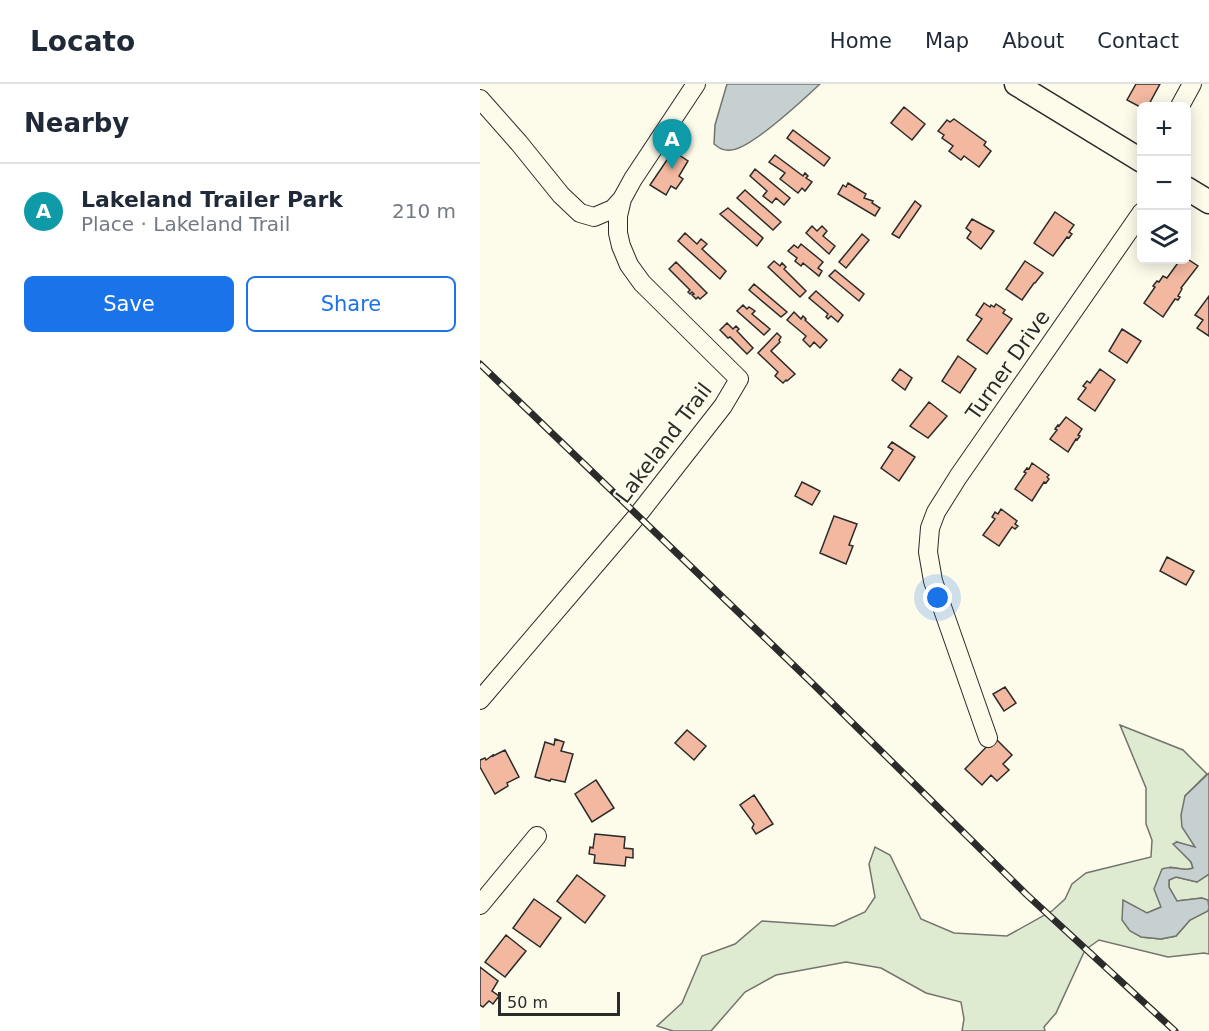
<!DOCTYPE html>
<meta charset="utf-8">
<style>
body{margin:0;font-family:"DejaVu Sans",sans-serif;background:#f2f2f3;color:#1f2937}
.controls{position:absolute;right:18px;top:18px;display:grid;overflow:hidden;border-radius:9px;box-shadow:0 3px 15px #0003}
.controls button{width:54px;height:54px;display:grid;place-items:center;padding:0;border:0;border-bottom:2px solid #e0e1e3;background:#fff;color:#1f2937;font:30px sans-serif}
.scale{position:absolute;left:18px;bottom:15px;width:122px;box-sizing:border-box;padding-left:6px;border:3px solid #2b2b2b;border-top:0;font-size:16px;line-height:21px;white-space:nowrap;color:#2b2b2b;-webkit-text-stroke:4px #fdfbea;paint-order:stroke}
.you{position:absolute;left:458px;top:514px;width:21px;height:21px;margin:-15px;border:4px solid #fff;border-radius:50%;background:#1a73e8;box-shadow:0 0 0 9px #1a73e833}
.badge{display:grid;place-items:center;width:39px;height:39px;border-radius:50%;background:#1a73e8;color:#fff;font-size:20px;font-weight:700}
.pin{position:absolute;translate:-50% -50px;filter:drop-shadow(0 2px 3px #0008)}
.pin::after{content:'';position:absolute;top:32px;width:21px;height:18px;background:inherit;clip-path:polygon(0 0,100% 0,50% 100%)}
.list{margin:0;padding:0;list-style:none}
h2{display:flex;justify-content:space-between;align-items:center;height:78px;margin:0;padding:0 24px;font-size:26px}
h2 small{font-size:20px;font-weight:400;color:#747a83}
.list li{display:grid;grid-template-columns:39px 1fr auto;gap:18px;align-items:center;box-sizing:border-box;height:96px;padding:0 24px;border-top:2px solid #e0e1e3}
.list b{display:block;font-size:22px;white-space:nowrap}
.list p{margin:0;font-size:20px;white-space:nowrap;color:#747a83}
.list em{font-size:20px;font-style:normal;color:#747a83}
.actions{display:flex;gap:12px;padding:18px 24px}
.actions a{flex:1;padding:14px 0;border:2px solid #1a73e8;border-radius:9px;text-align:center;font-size:21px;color:#1a73e8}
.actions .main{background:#1a73e8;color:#fff}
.icon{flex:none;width:33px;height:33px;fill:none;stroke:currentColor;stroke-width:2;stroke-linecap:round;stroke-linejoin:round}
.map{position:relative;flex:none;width:729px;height:947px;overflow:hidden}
header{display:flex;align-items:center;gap:36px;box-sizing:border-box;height:84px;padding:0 30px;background:#fff;border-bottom:2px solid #e0e1e3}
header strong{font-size:28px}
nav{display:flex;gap:33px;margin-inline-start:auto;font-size:21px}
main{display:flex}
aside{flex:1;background:#fff}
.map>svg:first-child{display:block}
.green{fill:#deebd1;stroke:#74746e;stroke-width:1.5}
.water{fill:#c7d0d0;stroke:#74746e;stroke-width:1.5}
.building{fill:#f2b8a0;stroke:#2b2b2b;stroke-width:1.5}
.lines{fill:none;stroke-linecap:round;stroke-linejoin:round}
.minor-casing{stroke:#2b2b2b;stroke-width:20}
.major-casing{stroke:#2b2b2b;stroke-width:25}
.minor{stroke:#fdfbea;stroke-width:18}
.major{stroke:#fdfbea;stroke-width:22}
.rail-casing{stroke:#2b2b2b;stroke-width:7}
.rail{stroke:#fdfbea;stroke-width:4.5;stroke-dasharray:14;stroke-linecap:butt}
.labels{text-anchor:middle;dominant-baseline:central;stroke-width:4.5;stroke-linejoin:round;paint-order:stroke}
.street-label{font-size:21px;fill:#2b2b2b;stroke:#fdfbea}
</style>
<header>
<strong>Locato</strong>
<nav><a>Home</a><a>Map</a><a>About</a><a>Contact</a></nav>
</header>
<main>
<aside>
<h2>Nearby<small></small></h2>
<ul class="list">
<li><span class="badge" style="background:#0f9aa8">A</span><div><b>Lakeland Trailer Park</b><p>Place · Lakeland Trail</p></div><em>210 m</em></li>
</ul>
<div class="actions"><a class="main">Save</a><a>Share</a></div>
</aside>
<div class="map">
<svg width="729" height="947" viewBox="0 0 729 947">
<rect width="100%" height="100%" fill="#fdfbea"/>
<path class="green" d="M640,641L703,666L727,690L705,712L715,764L697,758L711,778L713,784L708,786L690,783L681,823L667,829L661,853L681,855L696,852L710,836L727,827L729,824V870L724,869L688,873L619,856L605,866L576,929L564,943L565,947H482L484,935L481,918L446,909L401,884L366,878L296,891L265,908L231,947H193L177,942L202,919L222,872L255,860L282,837L354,842L385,828L395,813L389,780L395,763L410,771L441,835L474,849L527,852L572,827L585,815L592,800L606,789L671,773L672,756L666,740V704Z
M729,790V817L722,814L697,817L689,803V796L696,793L717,798Z"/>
<path class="water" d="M247,0H340C324,15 271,65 251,66C243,67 239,64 234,60L235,41Z
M729,689V790L717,798L696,793L689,796V803L697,817L722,814L728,816L729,824L728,827L710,836L696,852L681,855L661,853L650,847L642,836L643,816L667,829L681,823L674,805L682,785C694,781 703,788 713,784L711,778L693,760L697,758L715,763L702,743L701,731L705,712Z"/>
<path class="building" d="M656,0H680L668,22H662V24L647,16Z
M424,23L445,40L432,56L411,39Z
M474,35L506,58L504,61L511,67L499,83L484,72L481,76L469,67L473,62L462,54L464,51L458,47L467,36L470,38Z
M313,46L350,74L344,82L307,54Z
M193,67L208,77L199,92L203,95L196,105L191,102L186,111L170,101Z
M295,71L323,92L325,89L328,92L326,94L332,98L325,107L322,104L318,109L300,95L305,89L289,78Z
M275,85L310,114L304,121L296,114L292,119L283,112L287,107L270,92Z
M368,99L386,110L384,114L393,117L392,119L400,124L395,132L358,110L363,101L366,103Z
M265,106L301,138L293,146L257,114Z
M435,117L441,122L419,154L412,150Z
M248,124L283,154L277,162L240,130Z
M575,128L594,141L589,148L592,150L589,154L587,153L573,172L554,159Z
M492,135L514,147L501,165L487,154L491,148L486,144Z
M332,142L337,147L342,142L347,147L343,152L355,162L349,170L326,149Z
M205,149L217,160L221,155L227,160L222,165L246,187L240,195L198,157Z
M382,150L389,156L366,184L359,178Z
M321,160L343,178L338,184L342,187L339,192L323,179L321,182L315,177L317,174L308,167L314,161L318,164Z
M706,174L718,182L701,204L702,205L698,212L700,213L698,216L695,215L683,233L664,219L675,203L673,202L677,197L679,198L683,192L687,194L700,176H706Z
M294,177L300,182L302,179L306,183L304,185L326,207L320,213L288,183Z
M545,177L563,189L555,199H554L542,216L526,205Z
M196,178L227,209L220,215L218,213L216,215L212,211L214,210L212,208L210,210L208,208L210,206L189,185Z
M355,186L384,210L379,217L349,192Z
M274,200L307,228L301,233L269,206Z
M336,207L363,231L358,238L351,232L348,235L346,233L348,230L329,214Z
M729,212V252L717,244L723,236L715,231Z
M504,219L510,223L511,221L514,223L516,220L525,226L523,229L532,235L507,270L487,256L502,235L496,231Z
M263,221L267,225L269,223L275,227L272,230L290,245L284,251L257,227Z
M314,228L321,235L323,232L326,235L325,236L347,256L340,264L334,258L330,263L323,256L326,252L307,236Z
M247,239L253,245L256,242L259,245L257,247L273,264L267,270L250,253L248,254L240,246Z
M642,245L661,257L647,279L629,267Z
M297,249L301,253L299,256L300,258L291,267L315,290L307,297L306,296L303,299L295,292L298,288L278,269Z
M478,272L496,285L480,309L462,297Z
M420,285L432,294L425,306L412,296Z
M620,285L635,296L615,327L598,315L606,304L603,302L607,297L610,299Z
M449,318L467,332L448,354L430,342Z
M586,333L602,345L598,351L600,352L597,356L596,355L588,368L570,355L577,346L575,345L578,341L579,342Z
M412,358L435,373L419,397L401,384L413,366L408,363Z
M552,379L569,391L567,393L569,395L566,399L564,398L552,417L535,405L546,389L544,388L547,384L549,385Z
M322,398L340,407L332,421L315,412Z
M521,425L537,437L535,440L538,442L535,445L532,443L519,462L503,451L515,435L512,433L515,428L518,430Z
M354,432L377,440L369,461L373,462L366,480L340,469Z
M687,473L714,487L706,501L680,487Z
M525,603L536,619L524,627L513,610Z
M207,646L226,662L214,676L195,659Z
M515,654L532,671L523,680L529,686L517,697L511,691L502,701L485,685Z
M75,655L84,658L81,667L93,670L85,698L71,695L70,697L55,693L65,658L74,661Z
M25,666L39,693L27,699L28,702L15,710L0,683V676L5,674L6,676L13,671V672Z
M116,696L134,724L112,738L95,710Z
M274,711L293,740L276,750L272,744L274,740L260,721Z
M115,750L145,753L144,764L153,765V774L146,773L145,782L114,779L115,771L109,770L110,763L113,764Z
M97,791L125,812L105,839L77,817Z
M54,815L81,834L60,863L33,844Z
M26,851L46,867L25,893L5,878Z
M0,883L18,897L12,907L19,912L13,920L9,917L3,923L0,921Z"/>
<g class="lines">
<g class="minor-casing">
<path id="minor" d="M0,15L39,59L81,111L100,129L114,133L133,125L142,115
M700,22L712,0
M0,616L157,432L243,322L259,295L162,199L149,181L141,162L138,149V132L142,115L153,95L216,0
M508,654L453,497L448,468L450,444L456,428L478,393L662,128
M0,821L57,752"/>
</g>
<g class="major-casing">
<path id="major" d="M536,0L662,77
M706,104L729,118"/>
</g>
<use href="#minor" class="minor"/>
<use href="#major" class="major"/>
<g class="rail-casing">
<path id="rail" d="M0,280L331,598L547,811L695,947"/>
</g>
<use href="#rail" class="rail"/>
</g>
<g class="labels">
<g class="street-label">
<text transform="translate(528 281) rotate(-55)">Turner Drive</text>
<text transform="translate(184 359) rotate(-53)">Lakeland Trail</text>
</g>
</g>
</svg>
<div class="controls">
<button>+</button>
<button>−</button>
<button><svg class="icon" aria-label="layers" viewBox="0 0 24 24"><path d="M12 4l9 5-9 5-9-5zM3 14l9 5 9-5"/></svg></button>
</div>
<div class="scale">50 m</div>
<div class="you"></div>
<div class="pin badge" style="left:192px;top:85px;background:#0f9aa8">A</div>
</div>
</main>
